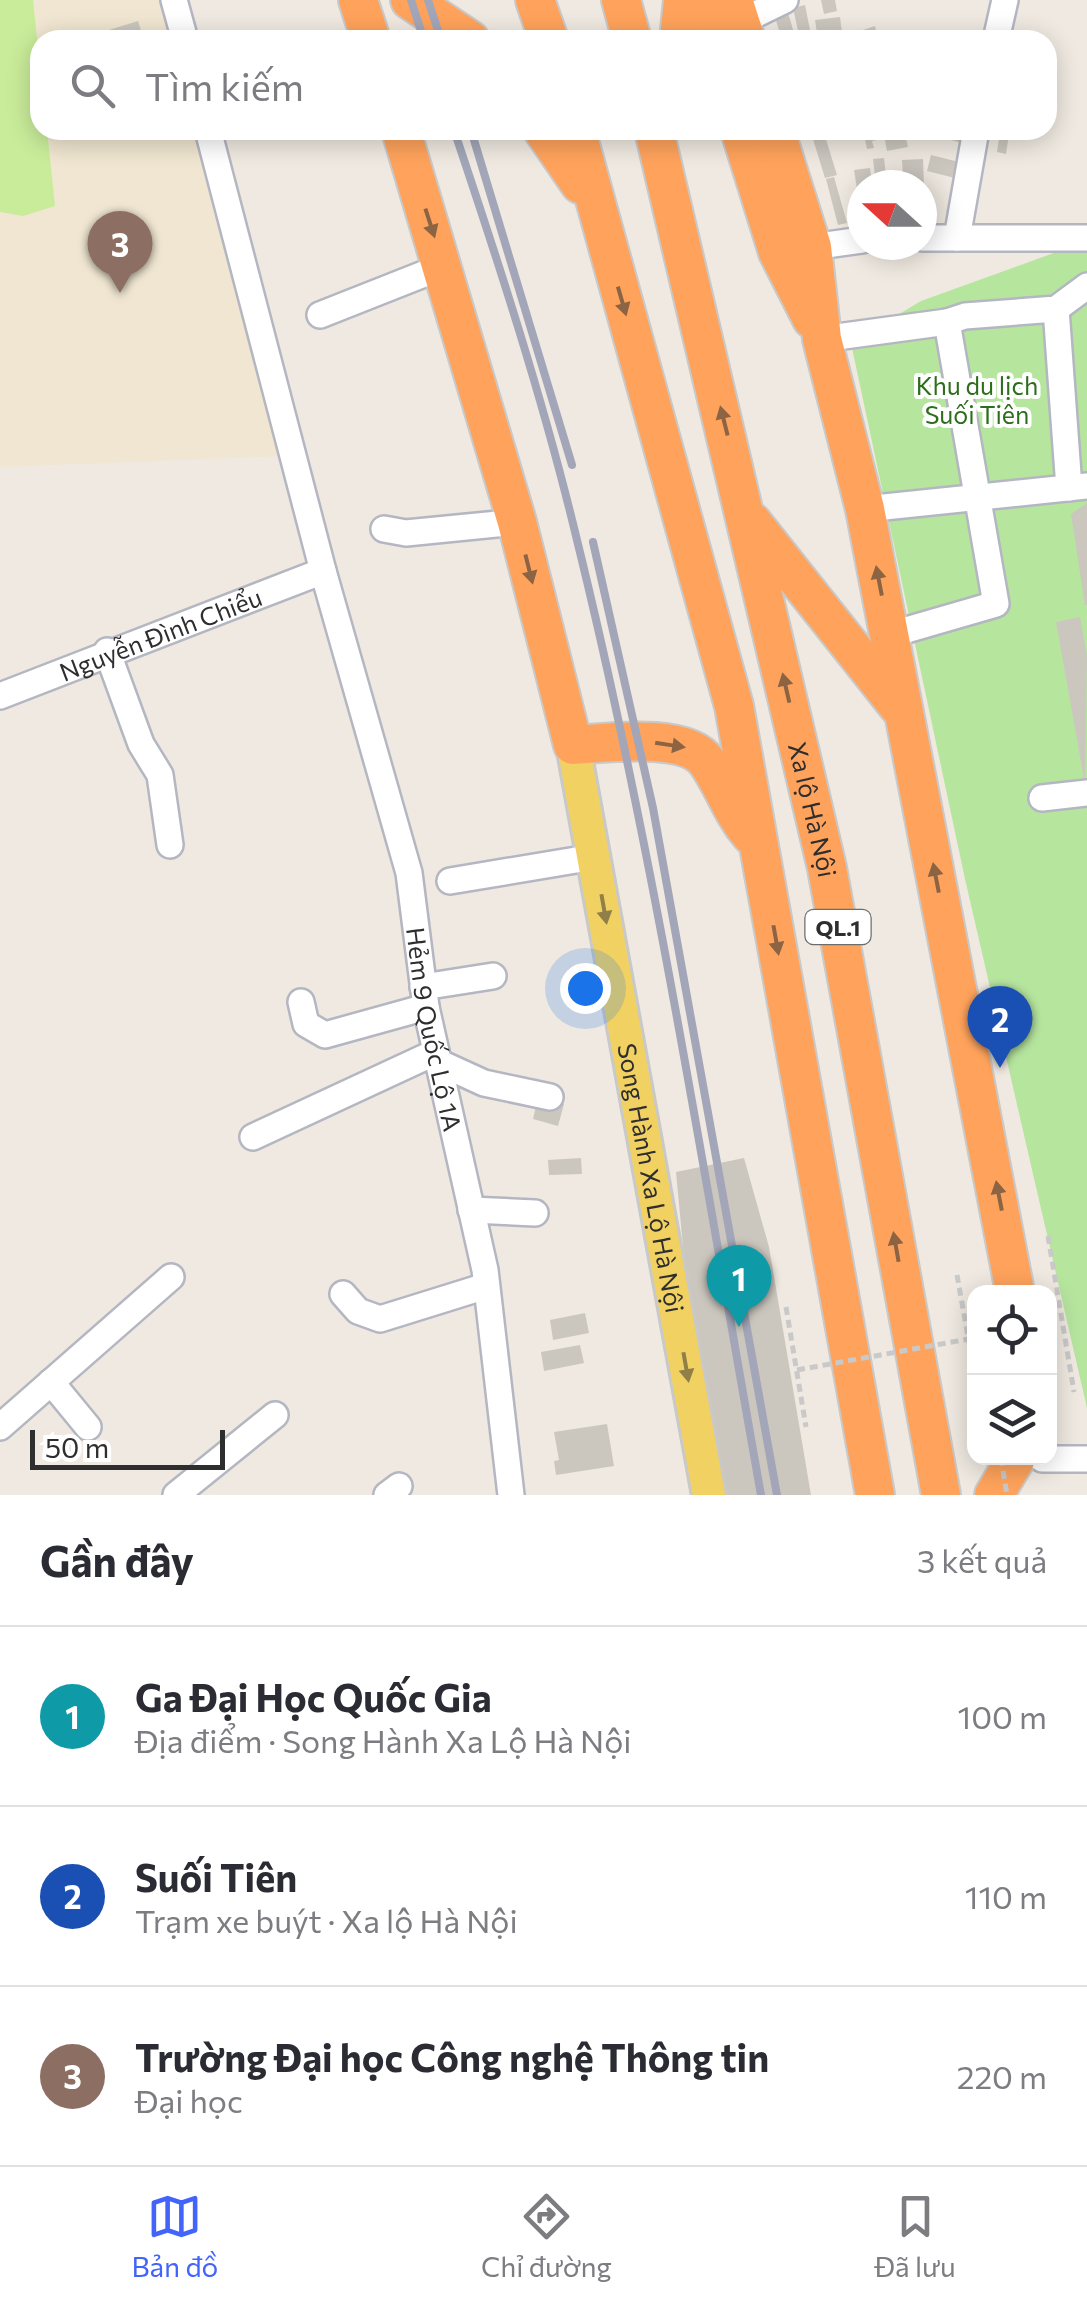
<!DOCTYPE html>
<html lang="vi">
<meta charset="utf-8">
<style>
body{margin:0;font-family:Commissioner,sans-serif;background:#f7f7f7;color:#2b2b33}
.controls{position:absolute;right:30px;bottom:30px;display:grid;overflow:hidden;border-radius:20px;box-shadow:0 5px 25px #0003}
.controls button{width:90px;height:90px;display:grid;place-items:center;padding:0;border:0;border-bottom:2px solid #e1e1e2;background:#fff;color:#2b2b33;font:50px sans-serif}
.compass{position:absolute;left:847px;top:170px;width:90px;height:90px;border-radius:50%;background:#fff;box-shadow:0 5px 25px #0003;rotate:291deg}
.scale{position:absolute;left:30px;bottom:25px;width:195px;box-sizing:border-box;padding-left:10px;border:5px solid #2e2e2e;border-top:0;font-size:28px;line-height:35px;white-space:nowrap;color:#2e2e2e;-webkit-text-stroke:8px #fff;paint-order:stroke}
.you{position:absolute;left:585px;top:988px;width:35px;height:35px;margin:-25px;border:8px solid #fff;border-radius:50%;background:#1a73e8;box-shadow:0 0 0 15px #1a73e833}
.badge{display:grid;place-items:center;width:65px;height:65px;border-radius:50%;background:#4264fb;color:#fff;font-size:32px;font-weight:700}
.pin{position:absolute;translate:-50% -82px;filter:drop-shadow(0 2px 5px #0008)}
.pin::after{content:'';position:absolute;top:52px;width:35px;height:30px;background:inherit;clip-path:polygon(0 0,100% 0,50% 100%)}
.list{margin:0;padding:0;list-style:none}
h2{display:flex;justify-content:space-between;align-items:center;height:130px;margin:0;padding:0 40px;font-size:42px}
h2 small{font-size:32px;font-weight:400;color:#7c7c81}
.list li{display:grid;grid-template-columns:65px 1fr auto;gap:30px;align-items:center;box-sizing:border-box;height:180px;padding:0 40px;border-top:2px solid #e1e1e2}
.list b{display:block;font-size:38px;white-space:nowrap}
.list p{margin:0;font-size:32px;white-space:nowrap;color:#7c7c81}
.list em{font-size:32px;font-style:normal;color:#7c7c81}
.icon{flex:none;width:55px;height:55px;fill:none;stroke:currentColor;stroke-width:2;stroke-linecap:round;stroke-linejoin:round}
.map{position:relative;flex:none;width:1087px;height:1495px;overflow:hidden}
.search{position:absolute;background:#fff;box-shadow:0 5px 25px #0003;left:30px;right:30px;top:30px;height:110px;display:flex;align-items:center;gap:25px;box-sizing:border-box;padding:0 35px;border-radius:30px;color:#7c7c81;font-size:38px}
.sheet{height:670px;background:#fff}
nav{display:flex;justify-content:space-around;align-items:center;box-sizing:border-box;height:140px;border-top:2px solid #e1e1e2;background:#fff;font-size:28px;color:#7c7c81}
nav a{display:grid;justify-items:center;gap:5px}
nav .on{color:#4264fb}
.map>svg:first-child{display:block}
.education{fill:#f0e6d1}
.park{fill:#b6e59e}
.pitch{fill:#c9ec9a}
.building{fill:#cbc7bf}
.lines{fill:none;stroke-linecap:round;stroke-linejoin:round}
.minor-casing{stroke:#b4b7c1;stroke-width:30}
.major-casing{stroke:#c9c9c9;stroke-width:38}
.highway-casing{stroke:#c9c9c9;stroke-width:42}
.path{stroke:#c9c9c9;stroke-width:5;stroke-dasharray:8 5;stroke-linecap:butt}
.minor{stroke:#fff;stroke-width:25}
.major{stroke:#f2d163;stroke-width:32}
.highway{stroke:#ffa35c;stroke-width:38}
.rail{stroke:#a3a6b8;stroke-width:8}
.path-bridge{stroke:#c9c9c9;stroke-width:5;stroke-dasharray:8 5;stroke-linecap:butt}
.oneway{fill:#8c6343}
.oneway2{fill:#908048}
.labels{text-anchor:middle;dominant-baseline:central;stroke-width:8;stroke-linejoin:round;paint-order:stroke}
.shield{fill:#fff;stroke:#6d6d6d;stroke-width:2.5}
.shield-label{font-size:22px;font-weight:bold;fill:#2e2e2e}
.park-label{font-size:25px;fill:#2c6e1b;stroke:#fff}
.street-label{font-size:25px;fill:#2e2e2e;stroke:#fff}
</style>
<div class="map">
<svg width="1087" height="1495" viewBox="0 0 1087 1495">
<rect width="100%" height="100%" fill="#efe9e1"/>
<path class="education" d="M0,0H163L174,40H40V130H198L284,456L0,467Z"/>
<path class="park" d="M1087,241V1408L965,879L851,343L921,301Z"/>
<path class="pitch" d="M0,0H33L40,68V130H47L55,206L23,216L0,212Z"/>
<path class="building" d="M821,0H835L837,11L824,14Z
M805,5L812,40H800L793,8Z
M787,9L796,40H782L774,14Z
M840,17L843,40H818L815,20Z
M138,21L144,40H101L99,33Z
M875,26L878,40H862L860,31Z
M863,130H880L882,139L872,141L874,148L867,149Z
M883,130H904L908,147L887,151Z
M945,130L969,135L966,144L943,138Z
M1000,132L1009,134L1006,154L997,152Z
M824,133L837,175L825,178L812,136Z
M931,155L959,162L955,178L927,171Z
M884,158L886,176L893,175L894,185H876L873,159Z
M923,159L924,185H911V176H903L902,160Z
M870,168L872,185H862L860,208L854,170Z
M834,177L847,223L838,225L826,179Z
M1087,503V605H1085L1071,514Z
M1080,617L1087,656L1085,784L1056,622Z
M538,1097L564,1104L558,1126L533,1119Z
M581,1158L582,1174L549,1175L548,1160Z
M744,1158L769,1247L811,1495H724L685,1268L676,1172Z
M585,1313L589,1333L553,1340L550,1320Z
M580,1345L584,1363L544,1371L541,1352Z
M607,1424L614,1466L556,1475L554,1461L559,1460L554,1432Z"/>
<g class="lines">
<g class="minor-casing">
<g id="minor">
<path d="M174,0L185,40"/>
<path d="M740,22L785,0"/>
<path d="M996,40L1005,0"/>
<path id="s1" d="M208,130L323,571L409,873L426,1007L485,1270L511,1495"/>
<path d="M922,238H1087"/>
<path d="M957,238L976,130"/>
<path d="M798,249L862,240"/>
<path d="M1056,309L1069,488"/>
<path d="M320,315L444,266"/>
<path d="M822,339L947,322"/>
<path d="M865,509L1087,486"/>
<path d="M384,529L406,533L517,522"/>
<path d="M889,635L996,604L947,322L965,316L1056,309L1087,286"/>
<path d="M107,651L141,744L160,775L170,845"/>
<path id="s2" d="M0,696L323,571"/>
<path d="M1042,798L1087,793"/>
<path d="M450,881L594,857"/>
<path d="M423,987L493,976"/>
<path d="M301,1002L306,1024L325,1035L426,1007"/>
<path d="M438,1062L484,1083L550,1097"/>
<path d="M253,1137L436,1052"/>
<path d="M471,1210L535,1213"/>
<path d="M343,1294L358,1311L380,1319L486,1286"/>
<path d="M51,1382L88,1427"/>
<path d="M0,1427L171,1277"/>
<path d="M1042,1459H1087"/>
<path d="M176,1495L275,1415"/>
<path d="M387,1495L399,1486"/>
</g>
</g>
<g class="major-casing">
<g id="major">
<path id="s3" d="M573,745L709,1495"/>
</g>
</g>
<g class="highway-casing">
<g id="highway">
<path d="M358,0L371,40"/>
<path d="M410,0L470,40"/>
<path d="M535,0L549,40"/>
<path d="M621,0L632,40"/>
<path d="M699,0L712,40"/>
<path d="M733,0L746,40"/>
<path d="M679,40L683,0"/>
<path d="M401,130L517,522L573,745C607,743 686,732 707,762C724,786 731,812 751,835"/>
<path d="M543,130L580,184"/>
<path d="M576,130L734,706L875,1495"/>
<path id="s4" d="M654,130L827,868L941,1495"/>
<path d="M740,130L778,252L812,319"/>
<path d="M775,130L812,247L822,339L865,509L1015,1292"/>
<path d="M752,522L898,706"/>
<path d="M994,1495L1016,1458"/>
</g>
</g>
<path class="path" d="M1048,1236L1074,1392
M957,1275L974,1370
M786,1307L806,1427"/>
<use href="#minor" class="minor"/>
<use href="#major" class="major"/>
<use href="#highway" class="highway"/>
<path class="rail" d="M411,0L424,40
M428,0L441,40
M454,130C499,264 543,399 576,536C654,852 704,1175 761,1495
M471,130L572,465
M593,542L653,808L777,1495"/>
<path class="path-bridge" d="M797,1370L969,1339
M1001,1458L1007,1495"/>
</g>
<defs><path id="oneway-solid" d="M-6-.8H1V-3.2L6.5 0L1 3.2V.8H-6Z" transform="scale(2.5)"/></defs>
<g class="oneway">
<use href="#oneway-solid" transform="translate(430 223) rotate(72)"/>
<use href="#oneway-solid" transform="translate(622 301) rotate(74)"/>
<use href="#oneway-solid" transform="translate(724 421) rotate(-104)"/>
<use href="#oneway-solid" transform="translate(529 569) rotate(76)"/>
<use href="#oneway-solid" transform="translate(879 581) rotate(-101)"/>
<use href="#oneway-solid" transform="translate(786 688) rotate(-103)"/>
<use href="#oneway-solid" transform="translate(670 745) rotate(9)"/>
<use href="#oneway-solid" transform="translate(936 878) rotate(-101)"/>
<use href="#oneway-solid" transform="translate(776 940) rotate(80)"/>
<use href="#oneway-solid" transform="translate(999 1196) rotate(-101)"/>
<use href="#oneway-solid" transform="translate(896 1247) rotate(-100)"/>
</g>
<g class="oneway2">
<use href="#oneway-solid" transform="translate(604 909) rotate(80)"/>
<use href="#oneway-solid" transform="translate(686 1367) rotate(80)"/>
</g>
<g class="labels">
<rect class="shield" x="805.5" y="910" width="65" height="34" rx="8"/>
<g class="shield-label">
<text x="838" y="927">QL.1</text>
</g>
<g class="park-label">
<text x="977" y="385">Khu du lịch<tspan x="977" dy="29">Suối Tiên</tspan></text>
</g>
<g class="street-label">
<text stroke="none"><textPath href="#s2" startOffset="172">Nguyễn Đình Chiểu</textPath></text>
<text stroke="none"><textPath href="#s4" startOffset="698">Xa lộ Hà Nội</textPath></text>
<text stroke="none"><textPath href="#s1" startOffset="928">Hẻm 9 Quốc Lộ 1A</textPath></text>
<text stroke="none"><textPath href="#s3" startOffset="440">Song Hành Xa Lộ Hà Nội</textPath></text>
</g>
</g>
</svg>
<div class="controls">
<button><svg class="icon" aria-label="locate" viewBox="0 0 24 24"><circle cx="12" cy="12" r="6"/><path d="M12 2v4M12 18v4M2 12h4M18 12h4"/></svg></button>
<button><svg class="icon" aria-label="layers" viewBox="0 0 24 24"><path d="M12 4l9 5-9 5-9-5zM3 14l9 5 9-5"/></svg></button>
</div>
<svg class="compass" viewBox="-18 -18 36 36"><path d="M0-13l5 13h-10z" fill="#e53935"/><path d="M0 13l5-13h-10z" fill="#7c7c81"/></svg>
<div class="scale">50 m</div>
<div class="you"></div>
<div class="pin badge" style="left:739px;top:1327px;background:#0f9aa8">1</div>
<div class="pin badge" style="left:1000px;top:1068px;background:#1a4fb4">2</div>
<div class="pin badge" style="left:120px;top:293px;background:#8d6e63">3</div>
<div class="search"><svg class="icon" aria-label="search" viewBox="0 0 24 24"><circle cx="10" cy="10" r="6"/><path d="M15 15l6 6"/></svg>Tìm kiếm</div>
</div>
<section class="sheet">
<h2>Gần đây<small>3 kết quả</small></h2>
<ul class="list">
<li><span class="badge" style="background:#0f9aa8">1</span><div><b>Ga Đại Học Quốc Gia</b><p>Địa điểm · Song Hành Xa Lộ Hà Nội</p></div><em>100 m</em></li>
<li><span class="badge" style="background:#1a4fb4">2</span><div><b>Suối Tiên</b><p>Trạm xe buýt · Xa lộ Hà Nội</p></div><em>110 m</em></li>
<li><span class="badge" style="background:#8d6e63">3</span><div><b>Trường Đại học Công nghệ Thông tin</b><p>Đại học</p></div><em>220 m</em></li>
</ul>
</section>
<nav>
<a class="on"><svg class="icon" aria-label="map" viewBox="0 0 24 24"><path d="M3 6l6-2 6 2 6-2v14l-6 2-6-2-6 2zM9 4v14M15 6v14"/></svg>Bản đồ</a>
<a><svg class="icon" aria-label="directions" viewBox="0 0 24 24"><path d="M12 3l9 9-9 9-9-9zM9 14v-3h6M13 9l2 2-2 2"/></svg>Chỉ đường</a>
<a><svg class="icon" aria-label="saved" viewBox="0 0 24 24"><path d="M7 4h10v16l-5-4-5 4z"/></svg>Đã lưu</a>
</nav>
